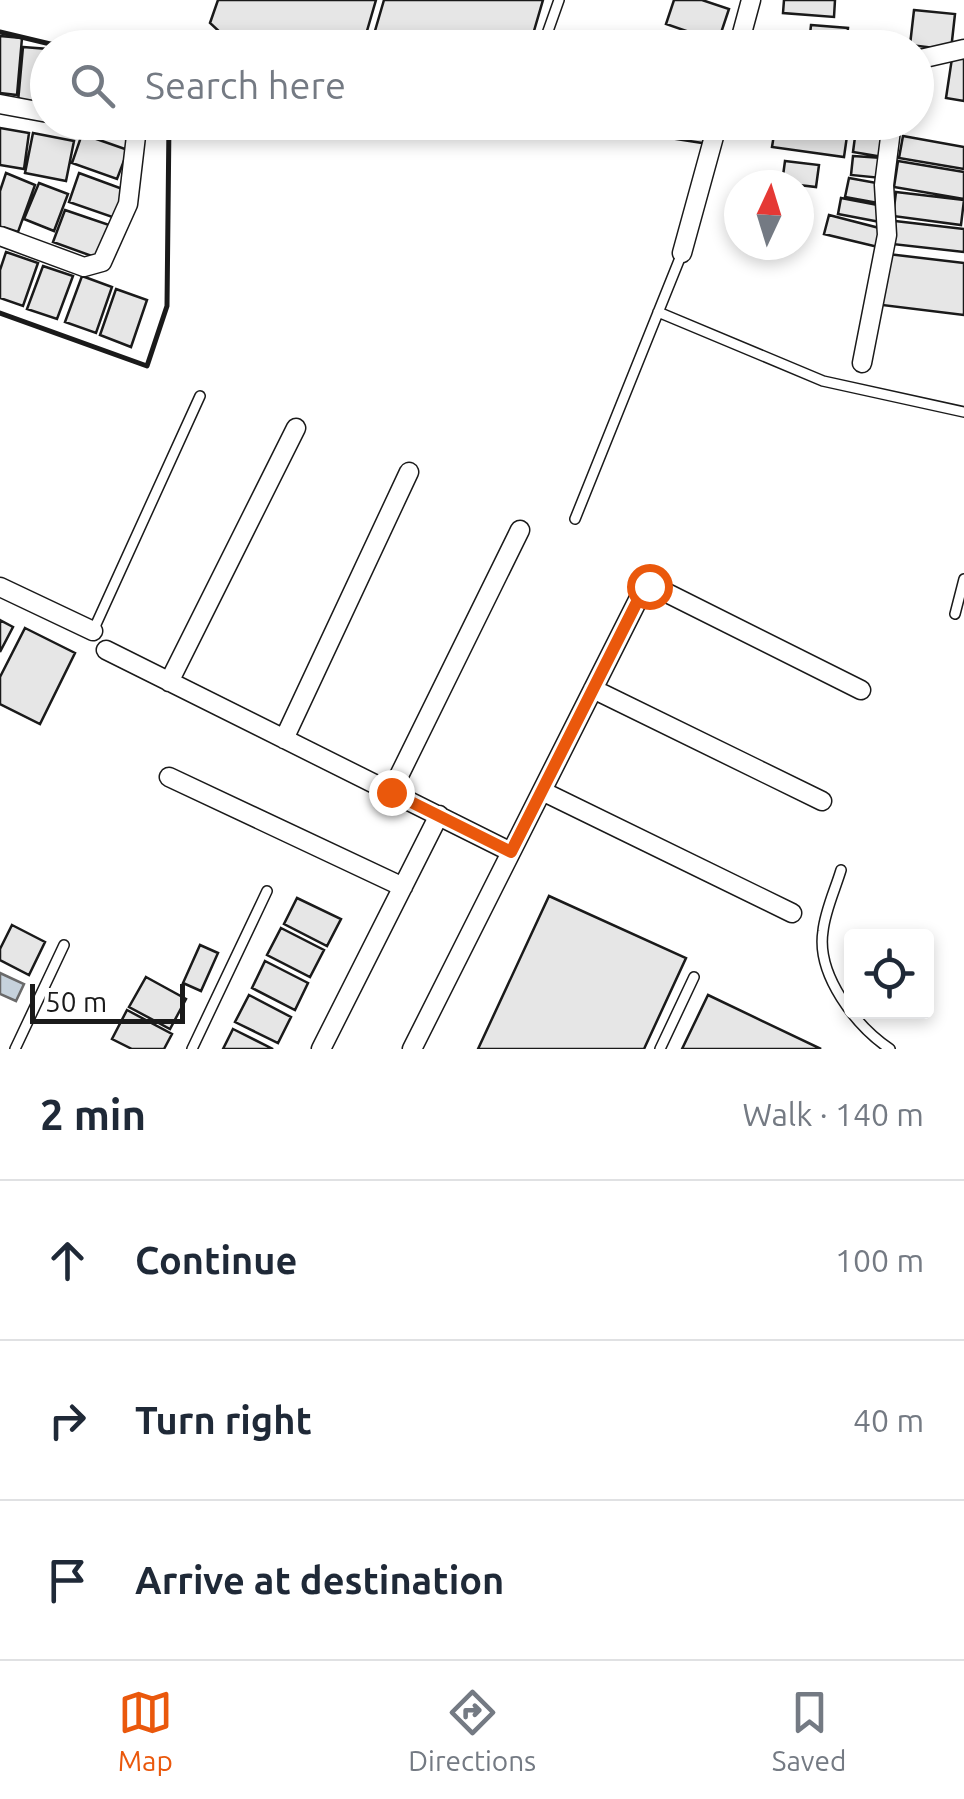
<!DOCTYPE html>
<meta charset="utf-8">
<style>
body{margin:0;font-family:Ubuntu,sans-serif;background:#f6f6f7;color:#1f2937}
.controls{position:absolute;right:30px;bottom:30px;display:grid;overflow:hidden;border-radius:10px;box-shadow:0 5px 15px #0003}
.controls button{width:90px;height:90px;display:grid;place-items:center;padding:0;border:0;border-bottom:2px solid #e0e1e3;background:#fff;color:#1f2937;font:50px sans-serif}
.compass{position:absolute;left:724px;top:170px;width:90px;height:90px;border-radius:50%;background:#fff;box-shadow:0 5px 15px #0003;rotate:4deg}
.scale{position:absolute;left:30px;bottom:25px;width:155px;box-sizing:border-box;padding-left:10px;border:5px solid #1a1a1a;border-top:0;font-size:28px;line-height:35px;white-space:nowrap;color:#1a1a1a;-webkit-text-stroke:8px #fff;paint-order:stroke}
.stop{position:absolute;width:30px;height:30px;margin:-22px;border:8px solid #ea580c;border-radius:50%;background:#fff}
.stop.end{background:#ea580c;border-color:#fff;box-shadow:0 2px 10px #0008}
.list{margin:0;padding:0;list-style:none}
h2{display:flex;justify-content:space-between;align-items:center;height:130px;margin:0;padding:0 40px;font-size:42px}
h2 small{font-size:32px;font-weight:400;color:#747a83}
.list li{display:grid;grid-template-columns:65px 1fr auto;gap:30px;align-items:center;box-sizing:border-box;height:160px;padding:0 40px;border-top:2px solid #e0e1e3}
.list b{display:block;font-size:38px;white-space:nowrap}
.list em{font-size:32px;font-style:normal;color:#747a83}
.icon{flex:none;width:55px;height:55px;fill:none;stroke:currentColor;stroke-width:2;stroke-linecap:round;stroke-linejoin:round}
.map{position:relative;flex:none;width:964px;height:1049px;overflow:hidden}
.search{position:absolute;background:#fff;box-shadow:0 5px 15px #0003;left:30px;right:30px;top:30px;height:110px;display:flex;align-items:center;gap:25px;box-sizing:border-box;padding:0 35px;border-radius:55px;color:#747a83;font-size:38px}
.sheet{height:610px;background:#fff}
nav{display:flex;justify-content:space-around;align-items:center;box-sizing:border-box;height:140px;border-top:2px solid #e0e1e3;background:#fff;font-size:28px;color:#747a83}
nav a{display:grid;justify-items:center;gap:5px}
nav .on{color:#ea580c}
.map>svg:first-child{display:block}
.water{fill:#c6d2dc;stroke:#6a6a6a;stroke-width:2.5}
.building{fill:#e6e6e6;stroke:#1a1a1a;stroke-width:2.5}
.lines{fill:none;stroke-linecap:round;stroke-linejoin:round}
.lane-casing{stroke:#1a1a1a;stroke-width:12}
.street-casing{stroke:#1a1a1a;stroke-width:21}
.lane{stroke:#fff;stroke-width:9}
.street{stroke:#fff;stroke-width:18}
.wall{stroke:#1a1a1a;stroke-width:5}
.route{stroke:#ea580c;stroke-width:12}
</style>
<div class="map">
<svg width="964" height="1049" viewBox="0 0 964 1049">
<rect width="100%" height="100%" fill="#fff"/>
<path class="water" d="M0,973L24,984L16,1001L0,994Z"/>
<path class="building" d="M218,0H376L362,48H237L210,23Z
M384,0H543L529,48H370Z
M674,0H702L729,9L718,42L666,24Z
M784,0H835L834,17L783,13Z
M914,10L955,14L951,50L910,45Z
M811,25L848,28L846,48L809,44Z
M0,36L22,38L17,95L0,93Z
M671,38L727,45L726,48H670Z
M23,47L48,49V105L18,102Z
M952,58L964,59V101L946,98Z
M366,122H446L392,130Z
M652,122H712L709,144L650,135Z
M776,122H849L844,157L772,147Z
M857,122H889L883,157L853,152Z
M0,128L29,133L24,169L0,165Z
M33,133L74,141L66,181L25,173Z
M82,134L128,150L117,179L72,163Z
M903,136L964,147V169L899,158Z
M853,156L883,158L881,178L851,175Z
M785,161L819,165L816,187L782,183Z
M898,161L964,172V199L894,187Z
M6,173L35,185L18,232L0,226V191Z
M79,173L128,191L118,219L69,202Z
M849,178L882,184L878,203L845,197Z
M39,183L68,194L54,231L24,219Z
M896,192L964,200L961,225L893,216Z
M841,198L883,206L880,222L838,214Z
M65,210L115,227L103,260L53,242Z
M829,215L883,229L878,247L824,234Z
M895,221L964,229V252L892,244Z
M6,252L38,263L23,306L0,298V270Z
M888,254L964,263V315L882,305Z
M43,266L73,276L57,319L27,309Z
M82,276L112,287L96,333L65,322Z
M116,289L147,300L131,347L100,335Z
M0,620L13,627L0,652Z
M25,628L75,653L40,724L0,704V677Z
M549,896L686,958L644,1049H478Z
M297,898L341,919L327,946L284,924Z
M12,925L45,942L29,975L0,960V949Z
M281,928L324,950L310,977L267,955Z
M200,945L218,953L201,991L183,983Z
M265,961L308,983L295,1010L252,988Z
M146,977L186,999L170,1029L129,1007Z
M249,995L291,1017L278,1043L235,1022Z
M708,995L821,1049H682Z
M127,1010L172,1034L164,1049H132L112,1039Z
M233,1029L273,1049H223Z"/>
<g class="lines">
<g class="lane-casing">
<path id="lane" d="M542,48L559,0
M658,312L823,381L964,412
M575,519L682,253
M955,614L964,579
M93,631L200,396
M841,870C835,890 825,911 823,931C816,975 856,1026 890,1049
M15,1049L64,945
M192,1049L267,891
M660,1049L694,977"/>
</g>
<g class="street-casing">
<path id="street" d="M738,48L751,0
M916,60L964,49
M0,104L48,113
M0,236L84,267L102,262L128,204L136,136L129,130L93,122
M682,253L718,122
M862,363L887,235L884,185L892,122
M0,587L93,631
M106,650L511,852
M169,682L296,428
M593,689L822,801
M284,739L409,472
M169,777L403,887
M542,791L792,913
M391,792L520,530
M321,1049L439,815
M412,1049L644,588L655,587L861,690"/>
</g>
<use href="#lane" class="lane"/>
<use href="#street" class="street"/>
<path class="wall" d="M0,32L67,48
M0,313L147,366L167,306L169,122"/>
</g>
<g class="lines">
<path class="route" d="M391,792L511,852L644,588L649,586"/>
</g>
</svg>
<div class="controls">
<button><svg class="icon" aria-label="locate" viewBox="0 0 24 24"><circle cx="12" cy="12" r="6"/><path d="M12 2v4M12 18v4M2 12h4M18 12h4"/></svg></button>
</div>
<svg class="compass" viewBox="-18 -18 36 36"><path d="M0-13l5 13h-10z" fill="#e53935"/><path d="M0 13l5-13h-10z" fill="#747a83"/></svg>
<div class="scale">50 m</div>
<div class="stop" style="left:649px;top:586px"></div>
<div class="stop end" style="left:391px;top:792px"></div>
<div class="search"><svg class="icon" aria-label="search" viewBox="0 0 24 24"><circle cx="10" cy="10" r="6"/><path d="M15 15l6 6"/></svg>Search here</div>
</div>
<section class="sheet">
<h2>2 min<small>Walk · 140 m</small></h2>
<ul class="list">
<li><svg class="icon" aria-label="ahead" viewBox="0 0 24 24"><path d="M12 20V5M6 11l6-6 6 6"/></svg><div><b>Continue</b></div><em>100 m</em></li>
<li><svg class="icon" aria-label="right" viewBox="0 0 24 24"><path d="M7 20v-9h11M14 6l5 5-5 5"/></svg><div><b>Turn right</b></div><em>40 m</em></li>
<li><svg class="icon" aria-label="arrive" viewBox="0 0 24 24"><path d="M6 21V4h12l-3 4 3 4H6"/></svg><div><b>Arrive at destination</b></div></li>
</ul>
</section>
<nav>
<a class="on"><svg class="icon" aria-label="map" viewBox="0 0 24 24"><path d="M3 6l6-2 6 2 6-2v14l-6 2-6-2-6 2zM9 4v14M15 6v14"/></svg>Map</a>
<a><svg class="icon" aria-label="directions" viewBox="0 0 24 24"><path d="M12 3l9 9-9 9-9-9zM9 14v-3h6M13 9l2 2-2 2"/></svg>Directions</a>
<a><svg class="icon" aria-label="saved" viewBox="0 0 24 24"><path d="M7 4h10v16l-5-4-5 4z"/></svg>Saved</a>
</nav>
